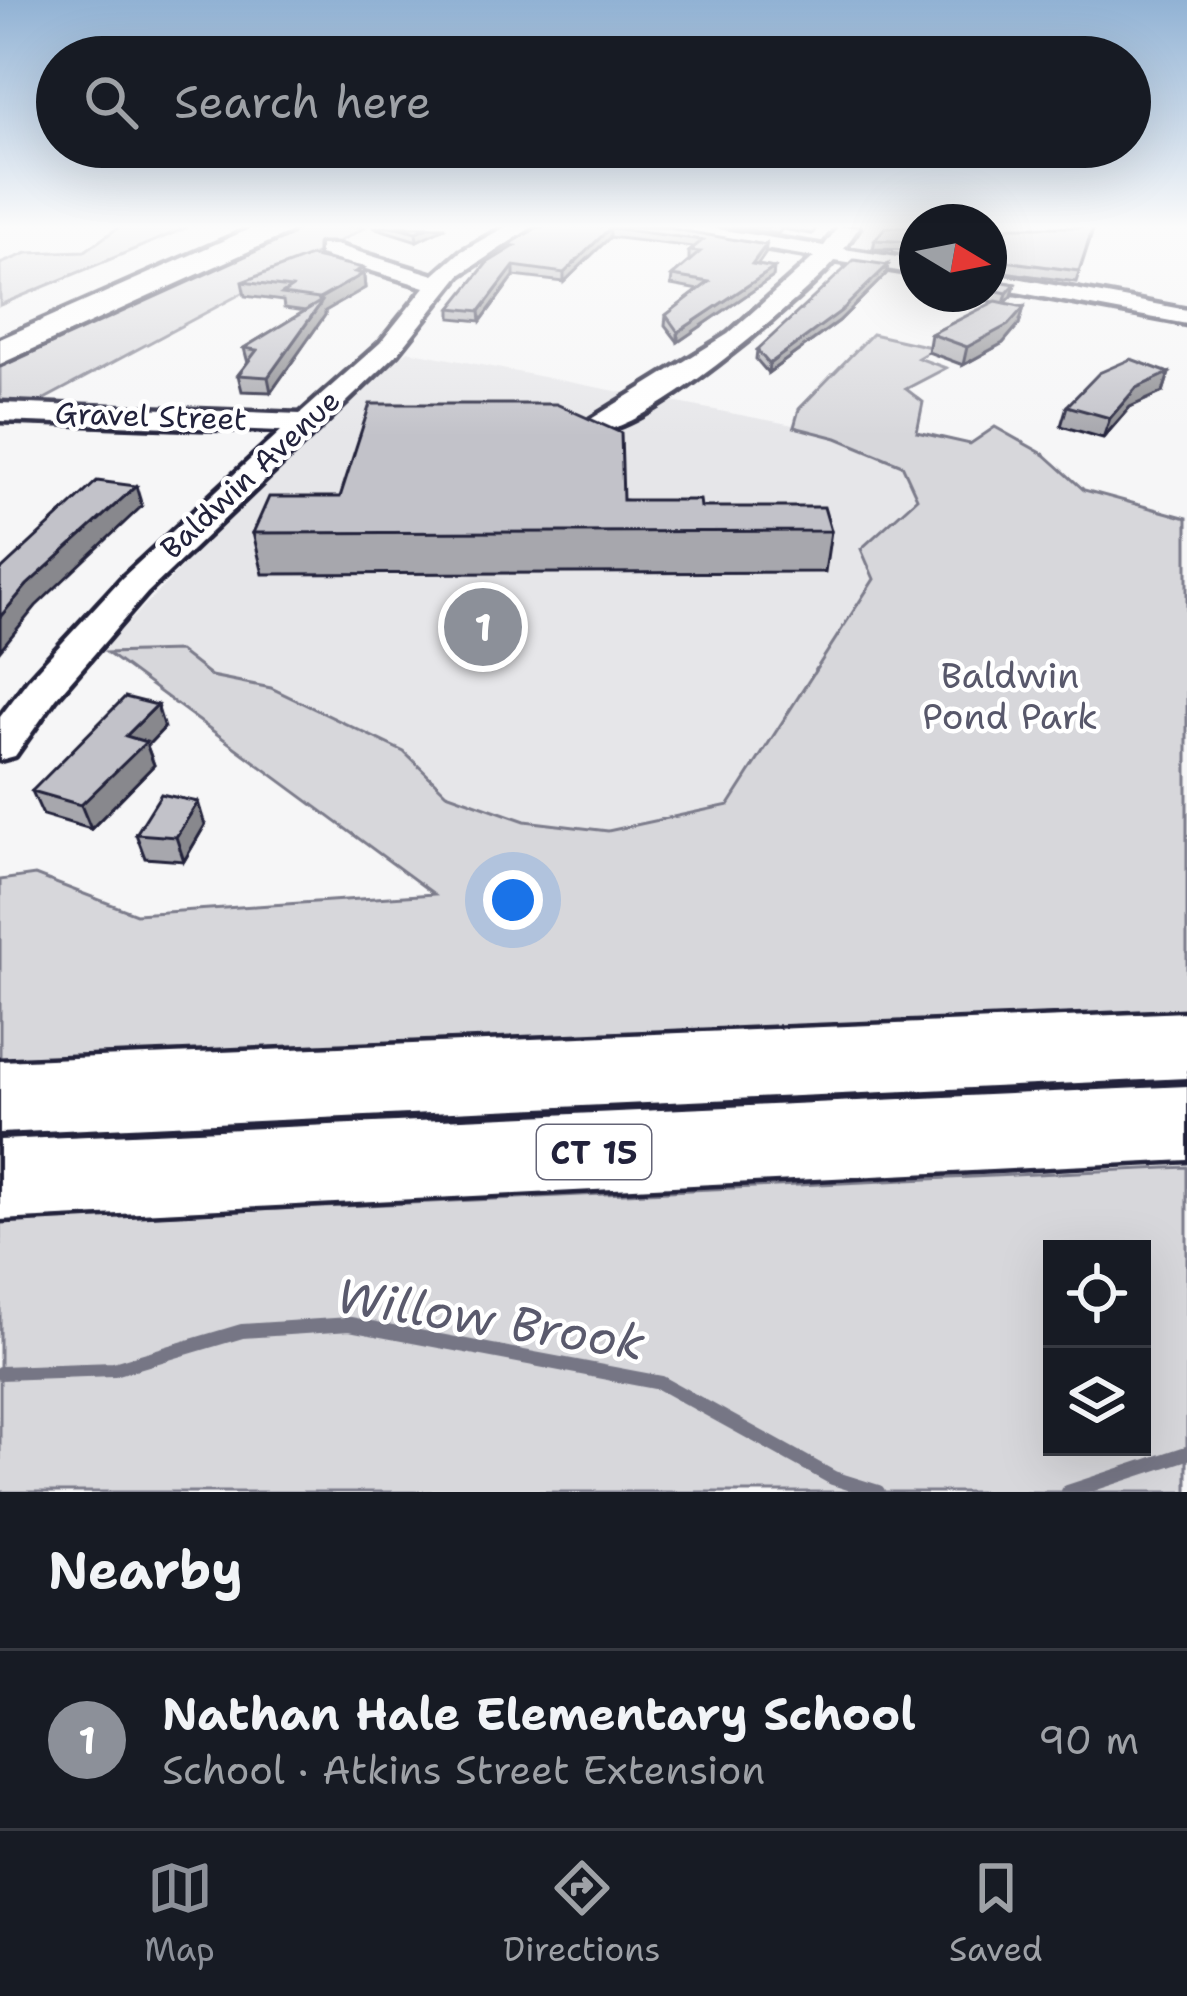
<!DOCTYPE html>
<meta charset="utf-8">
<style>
body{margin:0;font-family:"Shantell Sans",sans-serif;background:#242831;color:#f1f3f6}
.controls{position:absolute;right:36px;bottom:36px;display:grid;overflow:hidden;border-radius:0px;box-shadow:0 12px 48px #0002}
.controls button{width:108px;height:108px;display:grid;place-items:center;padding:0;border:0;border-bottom:3px solid #363941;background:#171b24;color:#f1f3f6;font:60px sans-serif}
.compass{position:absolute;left:899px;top:204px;width:108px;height:108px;border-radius:50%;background:#171b24;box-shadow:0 12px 48px #0002;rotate:100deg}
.you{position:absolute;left:513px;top:900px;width:42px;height:42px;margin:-30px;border:9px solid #fff;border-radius:50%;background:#1a73e8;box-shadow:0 0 0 18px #1a73e833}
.badge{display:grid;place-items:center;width:78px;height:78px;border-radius:50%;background:#8c9099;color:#fff;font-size:39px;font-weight:700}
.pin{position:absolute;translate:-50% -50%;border:6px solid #fff;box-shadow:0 3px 12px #0006}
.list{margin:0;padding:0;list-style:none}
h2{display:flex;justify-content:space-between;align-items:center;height:156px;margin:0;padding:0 48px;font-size:51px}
h2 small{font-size:39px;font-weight:400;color:#9ea1a6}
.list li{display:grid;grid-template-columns:78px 1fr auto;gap:36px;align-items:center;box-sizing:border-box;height:180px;padding:0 48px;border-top:3px solid #363941}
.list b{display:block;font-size:45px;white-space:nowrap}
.list p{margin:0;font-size:39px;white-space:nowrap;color:#9ea1a6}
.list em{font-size:39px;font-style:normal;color:#9ea1a6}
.icon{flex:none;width:66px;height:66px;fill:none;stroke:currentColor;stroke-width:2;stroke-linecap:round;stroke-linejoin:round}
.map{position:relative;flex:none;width:1187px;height:1492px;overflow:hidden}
.search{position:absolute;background:#171b24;box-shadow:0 12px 48px #0002;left:36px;right:36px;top:36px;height:132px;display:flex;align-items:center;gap:30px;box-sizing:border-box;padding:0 42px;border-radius:66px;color:#9ea1a6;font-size:45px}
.sheet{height:336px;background:#171b24}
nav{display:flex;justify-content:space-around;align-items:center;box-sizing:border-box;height:168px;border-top:3px solid #363941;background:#171b24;font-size:33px;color:#9ea1a6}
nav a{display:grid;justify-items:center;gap:6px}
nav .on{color:#8c9099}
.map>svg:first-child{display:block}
.built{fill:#e6e6e9}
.green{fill:#d7d7db;stroke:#7c7c8b;stroke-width:3;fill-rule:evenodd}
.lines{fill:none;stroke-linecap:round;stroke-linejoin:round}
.stream{stroke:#767685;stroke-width:14}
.minor-casing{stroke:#22223b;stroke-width:9}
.highway-casing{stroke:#22223b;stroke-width:9}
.minor{fill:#fff;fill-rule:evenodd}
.highway{fill:#fff;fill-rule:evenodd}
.wall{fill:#a7a7ad;stroke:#22223b;stroke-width:3}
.shaded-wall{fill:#88888d;stroke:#22223b;stroke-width:3}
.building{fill:#c2c2c9;stroke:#22223b;stroke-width:3}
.labels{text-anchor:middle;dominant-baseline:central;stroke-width:9;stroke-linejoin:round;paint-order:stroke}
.far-street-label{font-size:30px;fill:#22223b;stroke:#fff}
.shield{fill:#fff;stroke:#646476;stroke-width:3}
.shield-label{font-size:33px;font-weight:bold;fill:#22223b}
.park-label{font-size:36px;fill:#58586b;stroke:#fff}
.near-water-label{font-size:48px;font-style:italic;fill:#5a5a6d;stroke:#fff}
</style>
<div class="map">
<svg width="1187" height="1492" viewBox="0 0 1187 1492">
<rect width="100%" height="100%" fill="#f6f6f7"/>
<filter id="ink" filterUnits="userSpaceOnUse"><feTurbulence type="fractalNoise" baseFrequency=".00833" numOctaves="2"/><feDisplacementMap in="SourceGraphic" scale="24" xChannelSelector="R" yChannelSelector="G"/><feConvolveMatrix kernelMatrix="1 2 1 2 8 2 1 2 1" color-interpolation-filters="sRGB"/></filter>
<g filter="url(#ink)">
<path class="built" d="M408,351L954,456L678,885L435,895L102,650L283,462Z"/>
<path class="green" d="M119,227H188L0,305V264L27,253L85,251Z
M305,227H366L37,403L0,402V367Z
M872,334L935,348L918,358L946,368L906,389L923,402L917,432L970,444L995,427L1045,455L1084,490L1187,518V1016L0,1065V880L35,875L136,914L434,894L107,653L179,651L211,676L271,688L404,752L446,793L525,821L608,831L729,805L874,579L861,549L917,498L902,465L837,438L794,427L799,409Z
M1187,1167V1492H0V1222ZM1052,1249H1142V1447H1052Z"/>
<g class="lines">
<path class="stream" d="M0,1373L114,1369L242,1331L350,1324L661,1383L833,1478L878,1492
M1068,1492L1187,1453"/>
<g class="minor-casing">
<path id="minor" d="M505,227H532L460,275L398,353L147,593L56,698L15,756L0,760V717L28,680L122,578L281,431L0,421V403L300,414L380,343L425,287L320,255V245H336L434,275L460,252Z
M656,227H704L824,246L838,227H859L844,249L917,260V274L835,261C803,298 636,442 591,431L587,425L591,419L728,334L814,257L666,233Z
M989,273L1187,310V324L989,287Z"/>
</g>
<g class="highway-casing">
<path id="highway" d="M254,227H293L289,233L0,364V339Z
M1187,1012V1078L0,1133V1061Z
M1187,1086V1160L0,1220V1140Z"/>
</g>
<use href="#minor" class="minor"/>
<use href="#highway" class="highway"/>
</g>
<path class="wall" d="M373,227H446L417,241Z
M538,227L666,229L766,245L765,254L757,265L774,268L773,277L678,342L665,325L666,315L699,290L671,285L672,276L691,260H689V251L693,247L610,237L564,282L514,276L481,321L451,318V308L508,250V245Z
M731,227H817L812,234L782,229L778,234Z
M917,227V237L909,250L873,249L875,240Z
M1094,227L1076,282L989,270V251Z
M888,265L886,274L839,321L768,373L756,359L757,350Z
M363,268L365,288L325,311V315L271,392L242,391L238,375L248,363L244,348L305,311L284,308L283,301L245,296L242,282Z
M989,279L1015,284L1012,296L1005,303L1024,307L1019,324L1003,343L963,365L928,352L931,334L994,302L960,296L961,294H989Z
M1169,373L1163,392L1130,407L1103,438L1061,426L1067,406Z
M340,497L623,500L701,507L831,531L825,572L263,574L253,533Z
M164,728L147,746L154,765L91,829L43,815L32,791Z
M205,825L184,861L145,858L136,834Z"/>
<path class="shaded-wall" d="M428,227H446L417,241L416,232Z
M610,228V237L564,282V273Z
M766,245L765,254L751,274L752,264Z
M888,265L886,274L839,321L768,373L769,364Z
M514,266V276L481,321L480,311Z
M363,268L365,288L325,311V315L271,392L268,377L320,305L319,299Z
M774,268L773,277L678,342V332Z
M1015,284L1012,296L1004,304L1007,293Z
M1024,307L1019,324L1003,343L963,365L967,347Z
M1169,373L1163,392L1130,407L1103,438L1110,418L1136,388Z
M136,486L142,506L36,606L0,650V617L27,585Z
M157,705L164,728L147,746L154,765L91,829L81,805L126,736Z
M198,802L205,825L184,861L176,837Z"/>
<path class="building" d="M397,227H428L416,232Z
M538,227H662L766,245L752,264L774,268L678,332L666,315L709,282L672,276L700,252L689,251L703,240L610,228L564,273L514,266L480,311L451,308L487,263L515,246L508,245Z
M885,227H917V231L910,242L875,240Z
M1009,227H1093L1079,271L989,259V251Z
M310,256L363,268L355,272L363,274L319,299L282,294L291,288L242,282Z
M854,260L888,265L841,311L769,364L757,350Z
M989,279L1015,284L1007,293L989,289Z
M323,300L268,377L238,375L257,350L244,348Z
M996,301L1024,307L1008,325L967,347L931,334Z
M1131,359L1169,373L1136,388L1110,418L1067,406L1099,373Z
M370,404H556L621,433L623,500H700L701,507H824L831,531L253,533L269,497H340Z
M97,481L136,486L27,585L0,617V571Z
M125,697L157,705L126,736L146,742L81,805L32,791Z
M161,794L198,802L176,837L136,834Z"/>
</g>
<linearGradient id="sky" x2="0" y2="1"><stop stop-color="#91b2d4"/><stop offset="0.52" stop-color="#fbfbfb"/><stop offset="1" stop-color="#fbfbfb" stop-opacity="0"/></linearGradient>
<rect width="1187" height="436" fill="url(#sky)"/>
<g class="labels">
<g class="far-street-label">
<text transform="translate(151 416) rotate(2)">Gravel Street</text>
<text transform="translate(250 474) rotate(-43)">Baldwin Avenue</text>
</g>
<rect class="shield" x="537" y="1125" width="114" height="54" rx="9"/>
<g class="shield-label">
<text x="594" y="1152">CT 15</text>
</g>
<g class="park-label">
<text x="1010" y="675">Baldwin<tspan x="1010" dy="41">Pond Park</tspan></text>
</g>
<g class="near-water-label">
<text transform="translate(491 1319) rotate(9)">Willow Brook</text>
</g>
</g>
</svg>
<div class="controls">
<button><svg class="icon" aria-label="locate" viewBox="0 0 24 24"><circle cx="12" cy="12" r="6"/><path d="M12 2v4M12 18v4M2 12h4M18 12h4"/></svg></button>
<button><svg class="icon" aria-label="layers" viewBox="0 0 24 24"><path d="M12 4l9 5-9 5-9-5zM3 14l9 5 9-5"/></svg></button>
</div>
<svg class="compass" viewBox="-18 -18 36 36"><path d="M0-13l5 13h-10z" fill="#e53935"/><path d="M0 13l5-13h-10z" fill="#9ea1a6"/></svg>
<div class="you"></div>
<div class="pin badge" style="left:483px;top:627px">1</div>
<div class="search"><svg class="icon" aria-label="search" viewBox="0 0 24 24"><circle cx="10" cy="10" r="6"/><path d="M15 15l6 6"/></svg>Search here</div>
</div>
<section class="sheet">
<h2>Nearby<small></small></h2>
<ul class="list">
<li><span class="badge">1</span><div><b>Nathan Hale Elementary School</b><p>School · Atkins Street Extension</p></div><em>90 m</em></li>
</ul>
</section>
<nav>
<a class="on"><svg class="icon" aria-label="map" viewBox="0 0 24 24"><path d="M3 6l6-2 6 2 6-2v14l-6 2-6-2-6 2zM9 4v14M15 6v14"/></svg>Map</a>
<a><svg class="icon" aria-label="directions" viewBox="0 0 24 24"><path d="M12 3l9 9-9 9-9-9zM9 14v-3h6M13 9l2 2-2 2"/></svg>Directions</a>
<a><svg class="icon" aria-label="saved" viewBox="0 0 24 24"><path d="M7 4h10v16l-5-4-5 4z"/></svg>Saved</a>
</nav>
